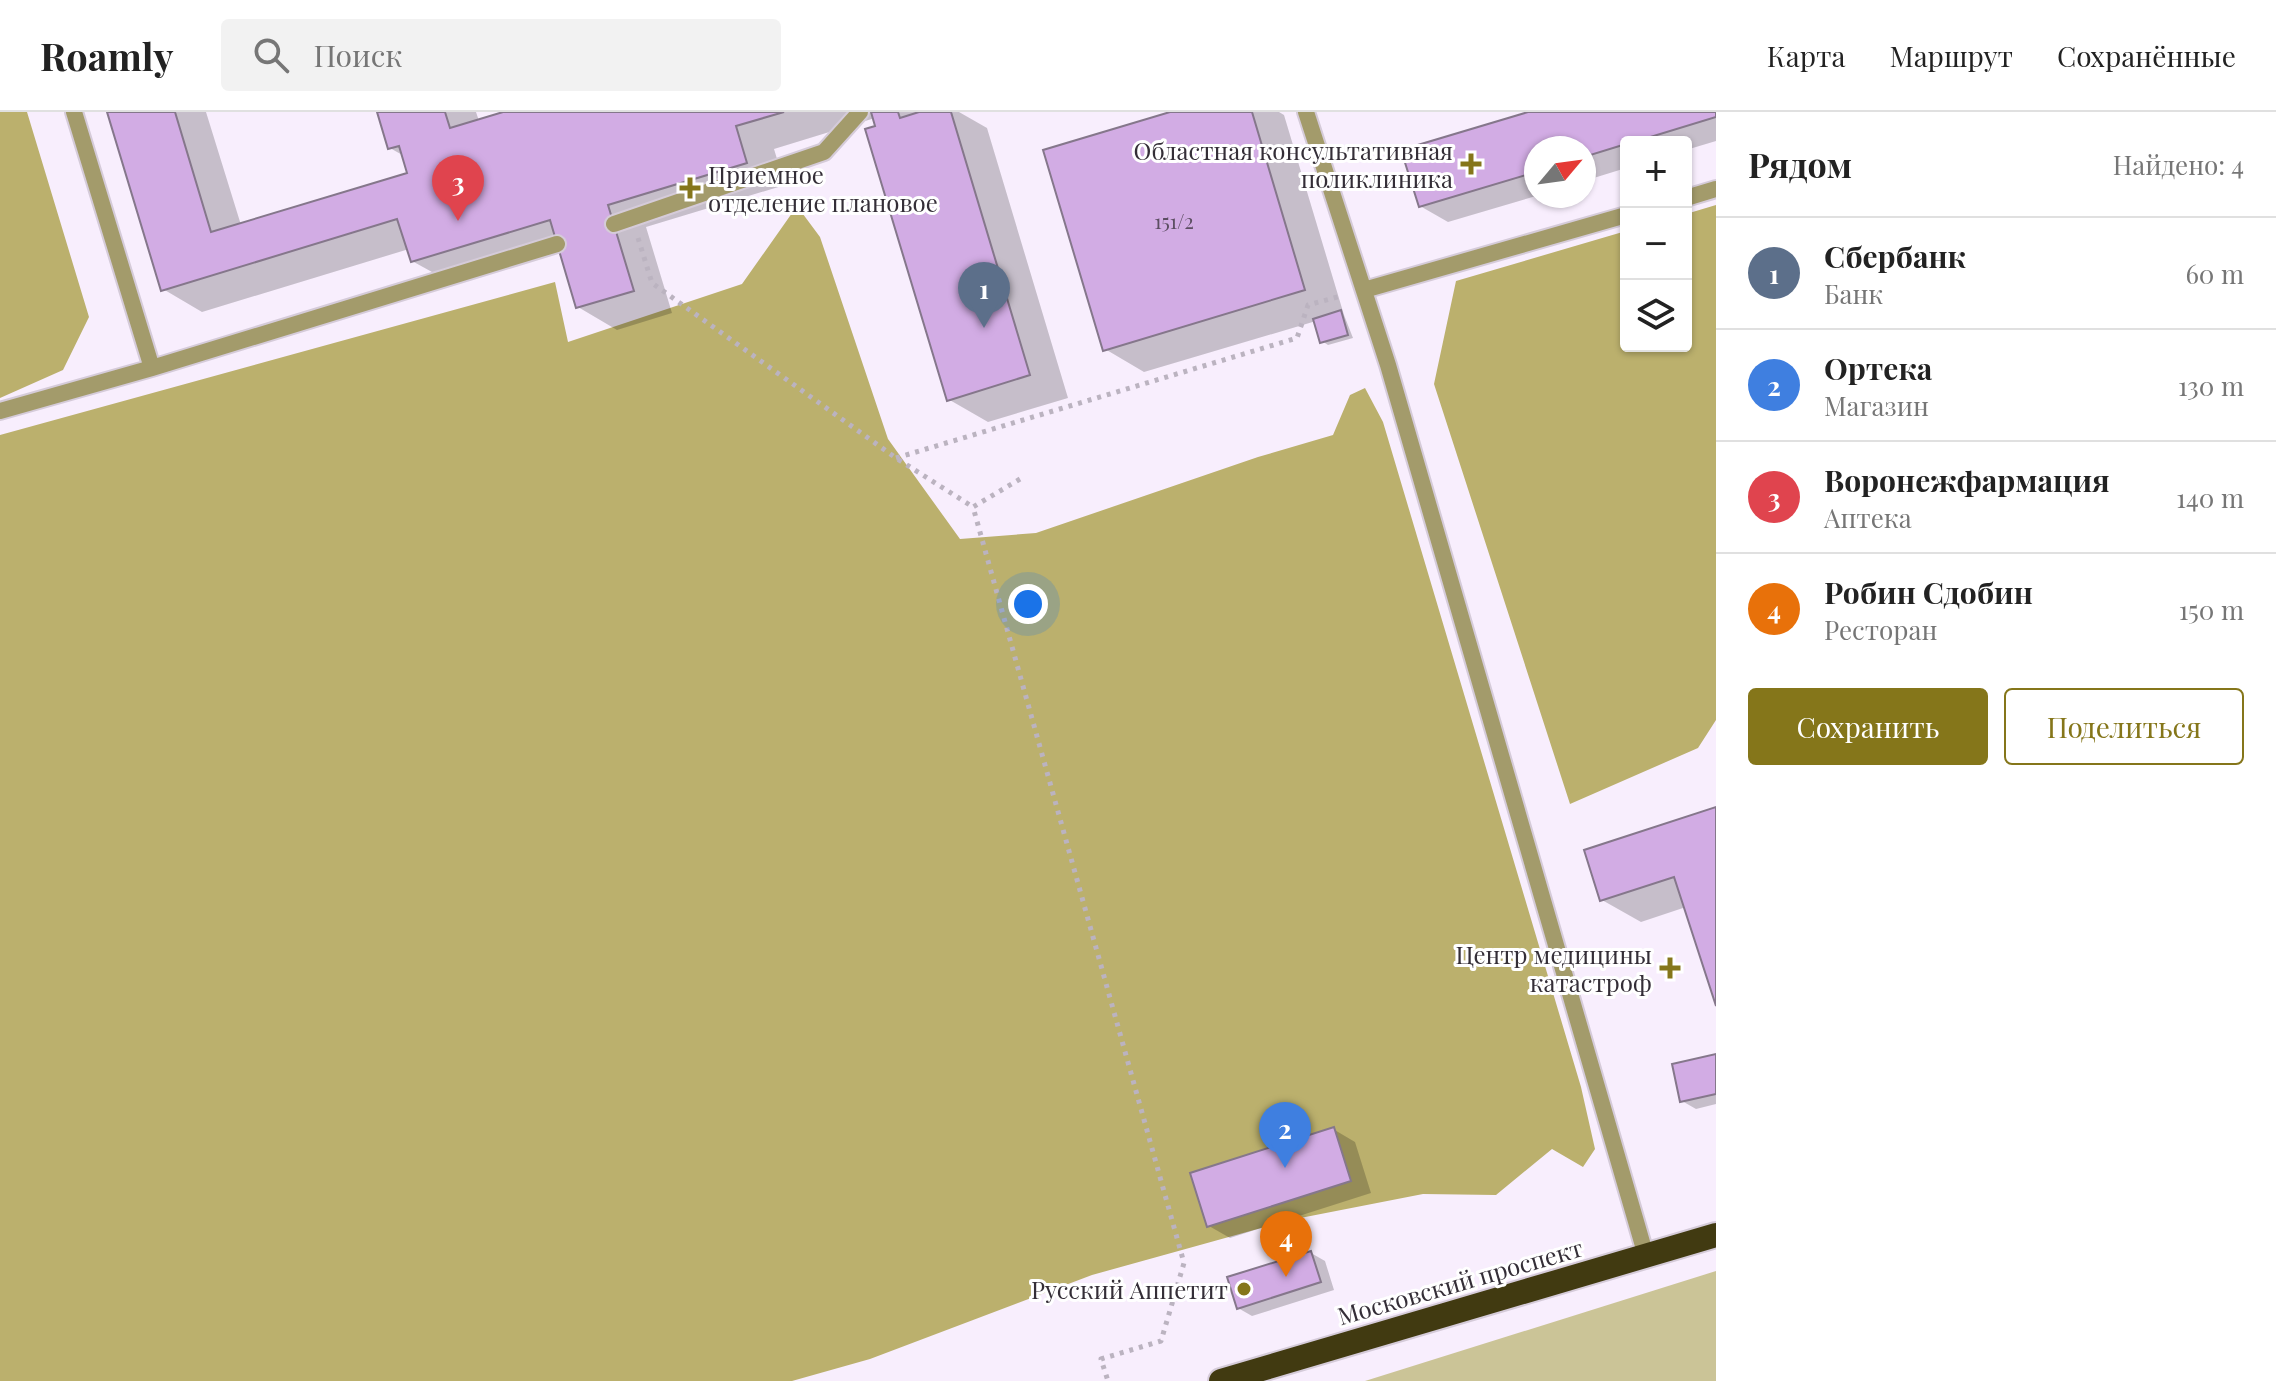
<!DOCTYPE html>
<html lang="ru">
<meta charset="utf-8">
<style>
body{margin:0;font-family:"Playfair Display",serif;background:#f2f2f2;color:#222}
.controls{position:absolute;right:24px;top:24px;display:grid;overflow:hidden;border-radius:8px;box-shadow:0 2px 6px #0004}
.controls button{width:72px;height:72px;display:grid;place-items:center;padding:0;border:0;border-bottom:2px solid #e0e0e0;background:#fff;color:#222;font:40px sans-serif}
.compass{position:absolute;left:1524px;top:24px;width:72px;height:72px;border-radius:50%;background:#fff;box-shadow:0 2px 6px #0004;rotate:61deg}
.you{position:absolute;left:1028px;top:492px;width:28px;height:28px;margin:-20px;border:6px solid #fff;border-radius:50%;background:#1a73e8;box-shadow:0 0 0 12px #1a73e833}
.badge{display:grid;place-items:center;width:52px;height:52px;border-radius:50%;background:#85761a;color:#fff;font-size:26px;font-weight:700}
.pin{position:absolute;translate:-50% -66px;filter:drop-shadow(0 2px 4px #0008)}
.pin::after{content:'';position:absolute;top:42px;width:28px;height:24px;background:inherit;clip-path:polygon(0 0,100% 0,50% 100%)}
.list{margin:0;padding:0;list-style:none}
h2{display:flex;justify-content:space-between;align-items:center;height:104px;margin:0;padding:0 32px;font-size:34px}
h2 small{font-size:26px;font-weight:400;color:#767676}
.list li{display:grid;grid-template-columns:52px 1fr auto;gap:24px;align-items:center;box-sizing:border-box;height:112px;padding:0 32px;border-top:2px solid #e0e0e0}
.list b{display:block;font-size:30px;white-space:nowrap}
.list p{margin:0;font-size:26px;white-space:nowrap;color:#767676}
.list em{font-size:26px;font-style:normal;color:#767676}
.actions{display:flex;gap:16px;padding:24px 32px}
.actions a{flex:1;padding:18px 0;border:2px solid #85761a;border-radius:8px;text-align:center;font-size:28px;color:#85761a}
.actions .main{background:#85761a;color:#fff}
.icon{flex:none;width:44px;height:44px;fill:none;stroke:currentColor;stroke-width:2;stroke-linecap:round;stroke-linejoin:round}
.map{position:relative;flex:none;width:1716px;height:1269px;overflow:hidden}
header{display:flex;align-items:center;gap:48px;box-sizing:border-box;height:112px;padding:0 40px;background:#fff;border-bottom:2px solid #e0e0e0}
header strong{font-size:38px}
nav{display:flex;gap:44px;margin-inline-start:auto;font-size:28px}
.search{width:560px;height:72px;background:#f2f2f2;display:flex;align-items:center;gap:20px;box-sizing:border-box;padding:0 28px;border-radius:8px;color:#767676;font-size:30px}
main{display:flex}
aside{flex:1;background:#fff}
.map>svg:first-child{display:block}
.green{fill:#cbc497}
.forest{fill:#bbb06d}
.shadow{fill:#0003}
.building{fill:#d2ace4;stroke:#85778b;stroke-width:2}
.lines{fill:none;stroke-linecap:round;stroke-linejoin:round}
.lane-casing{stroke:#d5cbd9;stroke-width:20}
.highway-casing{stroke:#d5cbd9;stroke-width:28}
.path{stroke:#bbb3c0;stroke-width:5;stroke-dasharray:4 6;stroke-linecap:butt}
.lane{stroke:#a39b6b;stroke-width:16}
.highway{stroke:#413a11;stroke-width:24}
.poi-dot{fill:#85761a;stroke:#fff;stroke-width:3}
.labels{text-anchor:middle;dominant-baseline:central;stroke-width:6;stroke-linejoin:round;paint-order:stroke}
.number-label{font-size:20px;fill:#5c4e62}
.poi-label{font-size:24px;fill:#342e37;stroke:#fff;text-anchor:end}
.street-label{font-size:24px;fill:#342e37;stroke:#fff}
</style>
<header>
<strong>Roamly</strong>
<div class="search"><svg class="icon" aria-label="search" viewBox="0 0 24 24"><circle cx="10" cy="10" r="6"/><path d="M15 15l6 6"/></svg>Поиск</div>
<nav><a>Карта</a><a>Маршрут</a><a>Сохранённые</a></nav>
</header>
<main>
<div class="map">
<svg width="1716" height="1269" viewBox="0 0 1716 1269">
<rect width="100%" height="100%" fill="#f8eefd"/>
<path class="green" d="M1716,1159V1269H1365Z"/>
<path class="forest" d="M0,0H27L89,205L63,258L0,286Z
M1716,93V608L1698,636L1570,692L1434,272L1456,169L1626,119V234H1686V102Z
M797,94L820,125L888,327L960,427L1036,421L1258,345L1333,323L1350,283L1365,276L1383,310L1581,975L1595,1037L1583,1055L1552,1037L1496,1083L1423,1082L1290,1108L1092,1163L870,1247L792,1269H0V323L555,170L568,230L742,172Z"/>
<path class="shadow" d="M109,0H206L241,113L409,62L404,44L390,36L379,0H476L479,9L510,0H959L987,16L1068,286L988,310L948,287L875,6L774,37L785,73L646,115L672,201L617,218L578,195L561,138L452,171L412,149L409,137L202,200L163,177Z
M1177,0H1279L1284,3L1344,203L1353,226L1328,233L1322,229L1316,209L1144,260L1105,237Z
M1535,0H1716V29L1686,38V30H1626V56L1584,69V36H1536V84L1448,110L1420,94Z
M1716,697V887L1686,795L1641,810L1602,788Z
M1716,944V992L1696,997L1682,989Z
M1333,1017L1355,1030L1371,1081L1230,1126L1209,1114Z
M1311,1141L1325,1149L1334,1178L1252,1204L1238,1196Z"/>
<path class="building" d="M107,0H175L211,120L407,61L399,34L388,37L377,0H445L450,16L503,0H784L736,14L747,51L608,93L634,179L576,196L550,108L411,150L397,107L161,179Z
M871,0H898L900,6L919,0H951L1030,263L947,289L865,17L875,14Z
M1170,0H1252L1305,178L1103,239L1043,38Z
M1528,0H1716V5L1634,30H1626V32L1584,45V36H1536V60L1419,95L1401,38Z
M1341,198L1348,223L1320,231L1313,207Z
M1716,695V894L1674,765L1600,789L1584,738Z
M1716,942V982L1680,990L1672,952Z
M1334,1015L1351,1069L1207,1115L1190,1061Z
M1311,1139L1321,1170L1237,1197L1227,1165Z"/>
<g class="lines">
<g class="lane-casing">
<path id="lane" d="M74,0L152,256
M1306,0L1388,253L1646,1144
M1686,86L1716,77
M614,112L824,40L860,0
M1364,178L1626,103
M0,299L152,256L557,132"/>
</g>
<g class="highway-casing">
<path id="highway" d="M1221,1269L1716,1123"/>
</g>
<path class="path" d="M638,126L652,171L896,346L973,395
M896,346L1297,226L1308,193L1341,184
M1020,367L973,395L1184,1151L1161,1229L1101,1247L1108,1269"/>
<use href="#lane" class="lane"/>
<use href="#highway" class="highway"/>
</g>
<g class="poi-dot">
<path d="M1467 40h8v8h8v8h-8v8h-8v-8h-8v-8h8z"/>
<path d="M686 64h8v8h8v8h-8v8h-8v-8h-8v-8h8z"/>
<path d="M1666 844h8v8h8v8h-8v8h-8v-8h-8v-8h8z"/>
<circle cx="1244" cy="1177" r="8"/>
</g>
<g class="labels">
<g class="number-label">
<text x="1174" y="108">151/2</text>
</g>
<g class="poi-label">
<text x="1453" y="38">Областная консультативная<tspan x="1453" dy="28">поликлиника</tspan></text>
<text x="708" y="62" text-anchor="start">Приемное<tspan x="708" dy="28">отделение плановое</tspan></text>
<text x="1652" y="842">Центр медицины<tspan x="1652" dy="28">катастроф</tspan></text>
<text x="1228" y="1177">Русский Аппетит</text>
</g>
<g class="street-label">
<text transform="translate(1460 1169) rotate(-16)">Московский проспект</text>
</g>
</g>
</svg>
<div class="controls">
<button>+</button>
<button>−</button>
<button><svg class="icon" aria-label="layers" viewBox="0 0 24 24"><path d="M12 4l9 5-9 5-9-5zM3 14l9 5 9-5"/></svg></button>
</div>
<svg class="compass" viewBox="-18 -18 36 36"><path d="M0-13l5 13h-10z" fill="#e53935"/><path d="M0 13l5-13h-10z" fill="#767676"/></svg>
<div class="you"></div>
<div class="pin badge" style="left:984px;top:216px;background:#5c6f8a">1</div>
<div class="pin badge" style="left:1285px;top:1056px;background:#3f7fe0">2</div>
<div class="pin badge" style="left:458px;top:109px;background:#e0444e">3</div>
<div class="pin badge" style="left:1286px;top:1165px;background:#e8710a">4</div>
</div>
<aside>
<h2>Рядом<small>Найдено: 4</small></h2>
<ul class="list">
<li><span class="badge" style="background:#5c6f8a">1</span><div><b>Сбербанк</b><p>Банк</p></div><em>60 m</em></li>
<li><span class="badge" style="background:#3f7fe0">2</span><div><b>Ортека</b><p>Магазин</p></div><em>130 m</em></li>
<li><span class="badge" style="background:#e0444e">3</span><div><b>Воронежфармация</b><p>Аптека</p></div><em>140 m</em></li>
<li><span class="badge" style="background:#e8710a">4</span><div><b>Робин Сдобин</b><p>Ресторан</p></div><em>150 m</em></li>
</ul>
<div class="actions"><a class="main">Сохранить</a><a>Поделиться</a></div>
</aside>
</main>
